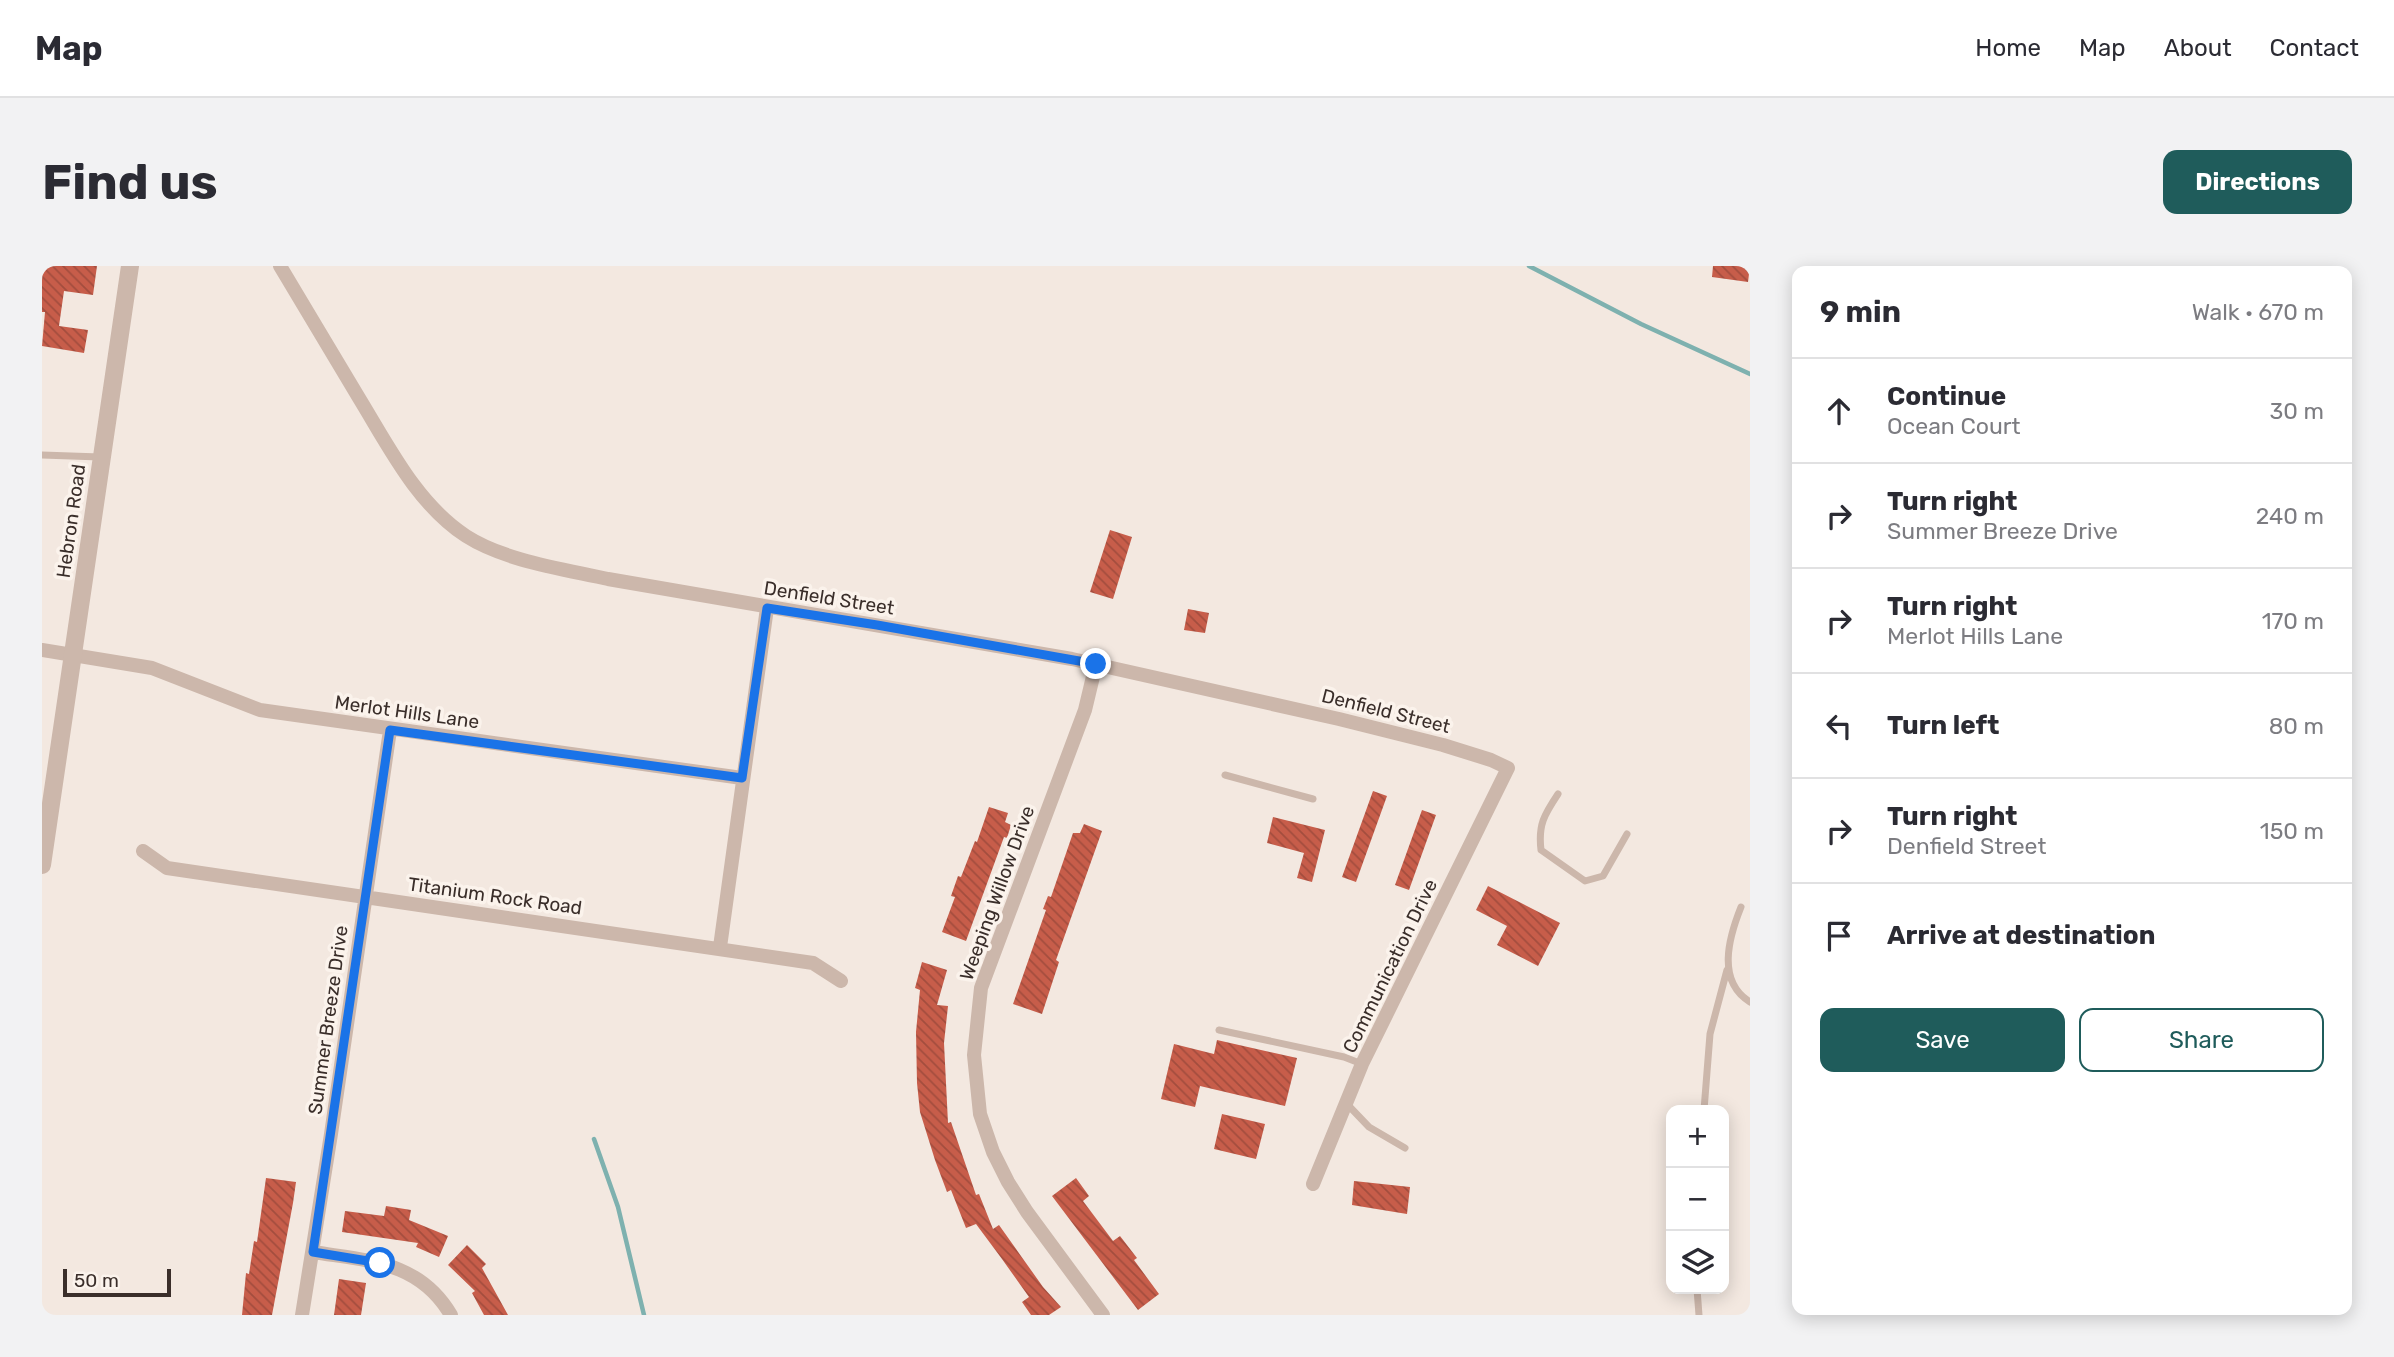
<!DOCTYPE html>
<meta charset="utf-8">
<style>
body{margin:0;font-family:Rubik,sans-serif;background:#f2f2f3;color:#2b2b33}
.controls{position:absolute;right:21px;bottom:21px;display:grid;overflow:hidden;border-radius:14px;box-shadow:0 4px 18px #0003}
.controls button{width:63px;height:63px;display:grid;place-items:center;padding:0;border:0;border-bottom:2px solid #e1e1e2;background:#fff;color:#2b2b33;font:35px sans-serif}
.scale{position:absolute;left:21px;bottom:18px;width:108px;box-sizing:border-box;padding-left:7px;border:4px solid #3a2e2a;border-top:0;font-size:19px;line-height:24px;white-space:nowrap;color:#3a2e2a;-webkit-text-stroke:5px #fbf3ec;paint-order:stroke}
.stop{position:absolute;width:21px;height:21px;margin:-16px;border:5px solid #1a73e8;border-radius:50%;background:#fff}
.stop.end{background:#1a73e8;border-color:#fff;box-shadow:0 2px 7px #0008}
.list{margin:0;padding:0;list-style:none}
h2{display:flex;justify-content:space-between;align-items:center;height:91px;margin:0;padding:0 28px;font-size:30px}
h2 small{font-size:23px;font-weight:400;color:#7c7c81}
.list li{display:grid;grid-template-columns:46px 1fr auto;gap:21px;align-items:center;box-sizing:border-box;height:105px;padding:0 28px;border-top:2px solid #e1e1e2}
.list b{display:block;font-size:26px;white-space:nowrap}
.list p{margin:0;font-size:23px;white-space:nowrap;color:#7c7c81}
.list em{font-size:23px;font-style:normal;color:#7c7c81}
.actions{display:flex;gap:14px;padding:21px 28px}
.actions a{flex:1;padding:16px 0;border:2px solid #1f5c5b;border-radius:14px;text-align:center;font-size:24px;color:#1f5c5b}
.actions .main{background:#1f5c5b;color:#fff}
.icon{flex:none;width:38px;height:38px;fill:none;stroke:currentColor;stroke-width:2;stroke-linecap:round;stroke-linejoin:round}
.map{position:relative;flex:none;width:1708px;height:1049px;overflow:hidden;border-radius:14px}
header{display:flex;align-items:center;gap:42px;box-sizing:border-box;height:98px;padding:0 35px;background:#fff;border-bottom:2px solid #e1e1e2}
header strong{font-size:33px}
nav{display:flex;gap:38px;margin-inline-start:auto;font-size:24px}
.intro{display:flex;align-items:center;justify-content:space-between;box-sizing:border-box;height:168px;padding:0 42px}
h1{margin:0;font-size:49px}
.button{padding:18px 32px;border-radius:14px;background:#1f5c5b;color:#fff;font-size:24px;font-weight:700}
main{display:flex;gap:42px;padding:0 42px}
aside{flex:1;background:#fff;border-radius:14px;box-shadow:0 4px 18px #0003}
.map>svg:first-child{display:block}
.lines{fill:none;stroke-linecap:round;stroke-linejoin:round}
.stream{stroke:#7eb1af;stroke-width:4.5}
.building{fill:url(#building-back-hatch)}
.service{stroke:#ccb7ab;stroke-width:7}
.minor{stroke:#ccb7ab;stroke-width:14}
.tertiary{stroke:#ccb7ab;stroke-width:18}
.route{stroke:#1a73e8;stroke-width:9}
.labels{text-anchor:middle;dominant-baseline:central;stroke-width:7;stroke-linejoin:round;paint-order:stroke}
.street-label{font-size:19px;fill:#3a2e2a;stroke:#fbf3ec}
</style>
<header>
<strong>Map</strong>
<nav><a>Home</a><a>Map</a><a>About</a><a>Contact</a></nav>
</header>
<div class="intro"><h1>Find us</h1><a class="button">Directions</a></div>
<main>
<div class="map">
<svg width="1708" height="1049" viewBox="0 0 1708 1049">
<defs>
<pattern id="building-back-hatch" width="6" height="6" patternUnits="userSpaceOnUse" patternTransform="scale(1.75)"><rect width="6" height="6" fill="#c75d4a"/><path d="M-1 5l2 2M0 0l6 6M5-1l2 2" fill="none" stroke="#a34d3e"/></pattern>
</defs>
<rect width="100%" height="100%" fill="#f3e8e0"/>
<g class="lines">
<path class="stream" d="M1487,0L1599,58L1708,108
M552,873L576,941L602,1049"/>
</g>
<path class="building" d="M0,0H55L51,29L22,25L17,60L46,64L42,87L0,80L3,46H0Z
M1671,0H1708L1706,16L1670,11Z
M1068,264L1090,271L1071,333L1048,326Z
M1146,343L1167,347L1163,367L1142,364Z
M1331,525L1345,530L1314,616L1300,611Z
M947,541L966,547L963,556L969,559L965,572L962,571L924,675L900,666L913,631L909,630L916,610L919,611L933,575L935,576Z
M1380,544L1394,549L1367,624L1353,619Z
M1231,551L1283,564L1270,616L1255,612L1262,587L1225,577Z
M1042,558L1060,565L1014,694L1017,696L1000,748L971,738L1004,644L1001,643L1006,630L1009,631L1031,567H1038Z
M1446,620L1518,657L1496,700L1455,679L1465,660L1434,644Z
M880,696L905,704L895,739L906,740L902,777L906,857L909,856L934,929L937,928L951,963L957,959L1001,1021L1019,1041L1007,1049H989L980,1036L987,1031L960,993L934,958L924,962L909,924L905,926L893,894L878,846L875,817L874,766L878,724L873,722Z
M1175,774L1255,792L1243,840L1158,820L1153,841L1119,833L1132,778L1172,788Z
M1180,848L1223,858L1214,893L1172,883Z
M224,912L254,916L251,937L230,1049H200L204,1007L207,1008L212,975L215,976Z
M1034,912L1047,930L1041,935L1071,975L1078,970L1095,992L1092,994L1117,1028L1096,1044L1010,930Z
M1312,915L1368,921L1365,948L1310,939Z
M344,940L369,944L367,954L406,970L397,991L374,981L376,977L300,966L303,945L342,950Z
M425,979L444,998L440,1002L466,1049H442L430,1027L433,1025L406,999Z
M297,1013L324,1017L319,1049H292Z"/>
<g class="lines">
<path class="service" d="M0,189L58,191
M1183,509L1271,533
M1516,528C1502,549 1496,559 1499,584L1543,615L1561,610L1585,568
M1699,641C1687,671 1674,715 1708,736
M1177,764L1302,791L1320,798
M1305,838L1327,861L1363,882
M1662,844L1668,768L1685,704
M1655,1023L1657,1049"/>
<path class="minor" d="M238,0C264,44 291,88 317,132C347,181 375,238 424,270C463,295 521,303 566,313L1030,393L1297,453L1401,479L1449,494L1466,502L1320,798L1271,918
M0,384L110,402L218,444L700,512
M1054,398L1043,444L939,722L932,789L938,848L951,886L966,916L985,946L1061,1049
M101,585L125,602L771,697L799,715
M678,681L725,342
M271,986C327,995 377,995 409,1049
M260,1049L289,868L348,464"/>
<path class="tertiary" d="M0,599L88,0"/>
</g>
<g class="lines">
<path class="route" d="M338,997L271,986L348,464L700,512L725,342L835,359L1054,398"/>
</g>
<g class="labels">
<g class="street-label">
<text transform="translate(29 255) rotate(-82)">Hebron Road</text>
<text transform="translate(787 332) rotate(9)">Denfield Street</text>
<text transform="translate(1344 445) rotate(14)">Denfield Street</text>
<text transform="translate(365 446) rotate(8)">Merlot Hills Lane</text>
<text transform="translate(955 627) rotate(-70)">Weeping Willow Drive</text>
<text transform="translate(453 630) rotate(8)">Titanium Rock Road</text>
<text transform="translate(1348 700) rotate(-64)">Communication Drive</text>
<text transform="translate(286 754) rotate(-82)">Summer Breeze Drive</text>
</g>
</g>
</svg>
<div class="controls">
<button>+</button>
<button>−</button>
<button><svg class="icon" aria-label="layers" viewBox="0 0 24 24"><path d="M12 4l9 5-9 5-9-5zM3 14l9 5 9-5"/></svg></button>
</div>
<div class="scale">50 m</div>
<div class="stop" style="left:338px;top:997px"></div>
<div class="stop end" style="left:1054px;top:398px"></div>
</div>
<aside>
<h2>9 min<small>Walk · 670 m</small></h2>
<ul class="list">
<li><svg class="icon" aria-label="ahead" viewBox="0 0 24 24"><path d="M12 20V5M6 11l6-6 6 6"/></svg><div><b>Continue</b><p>Ocean Court</p></div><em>30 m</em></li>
<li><svg class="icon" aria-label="right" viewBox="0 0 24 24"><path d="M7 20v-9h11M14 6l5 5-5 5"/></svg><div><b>Turn right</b><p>Summer Breeze Drive</p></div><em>240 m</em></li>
<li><svg class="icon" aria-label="right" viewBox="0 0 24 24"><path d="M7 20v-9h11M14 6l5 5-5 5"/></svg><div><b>Turn right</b><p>Merlot Hills Lane</p></div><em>170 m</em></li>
<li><svg class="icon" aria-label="left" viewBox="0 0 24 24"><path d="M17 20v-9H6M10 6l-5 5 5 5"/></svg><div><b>Turn left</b></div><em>80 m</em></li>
<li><svg class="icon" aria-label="right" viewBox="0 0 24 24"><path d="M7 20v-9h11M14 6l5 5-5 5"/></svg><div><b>Turn right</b><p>Denfield Street</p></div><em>150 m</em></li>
<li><svg class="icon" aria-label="arrive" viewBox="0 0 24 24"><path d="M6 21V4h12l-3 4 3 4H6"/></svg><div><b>Arrive at destination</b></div></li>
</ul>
<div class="actions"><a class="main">Save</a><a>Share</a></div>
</aside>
</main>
